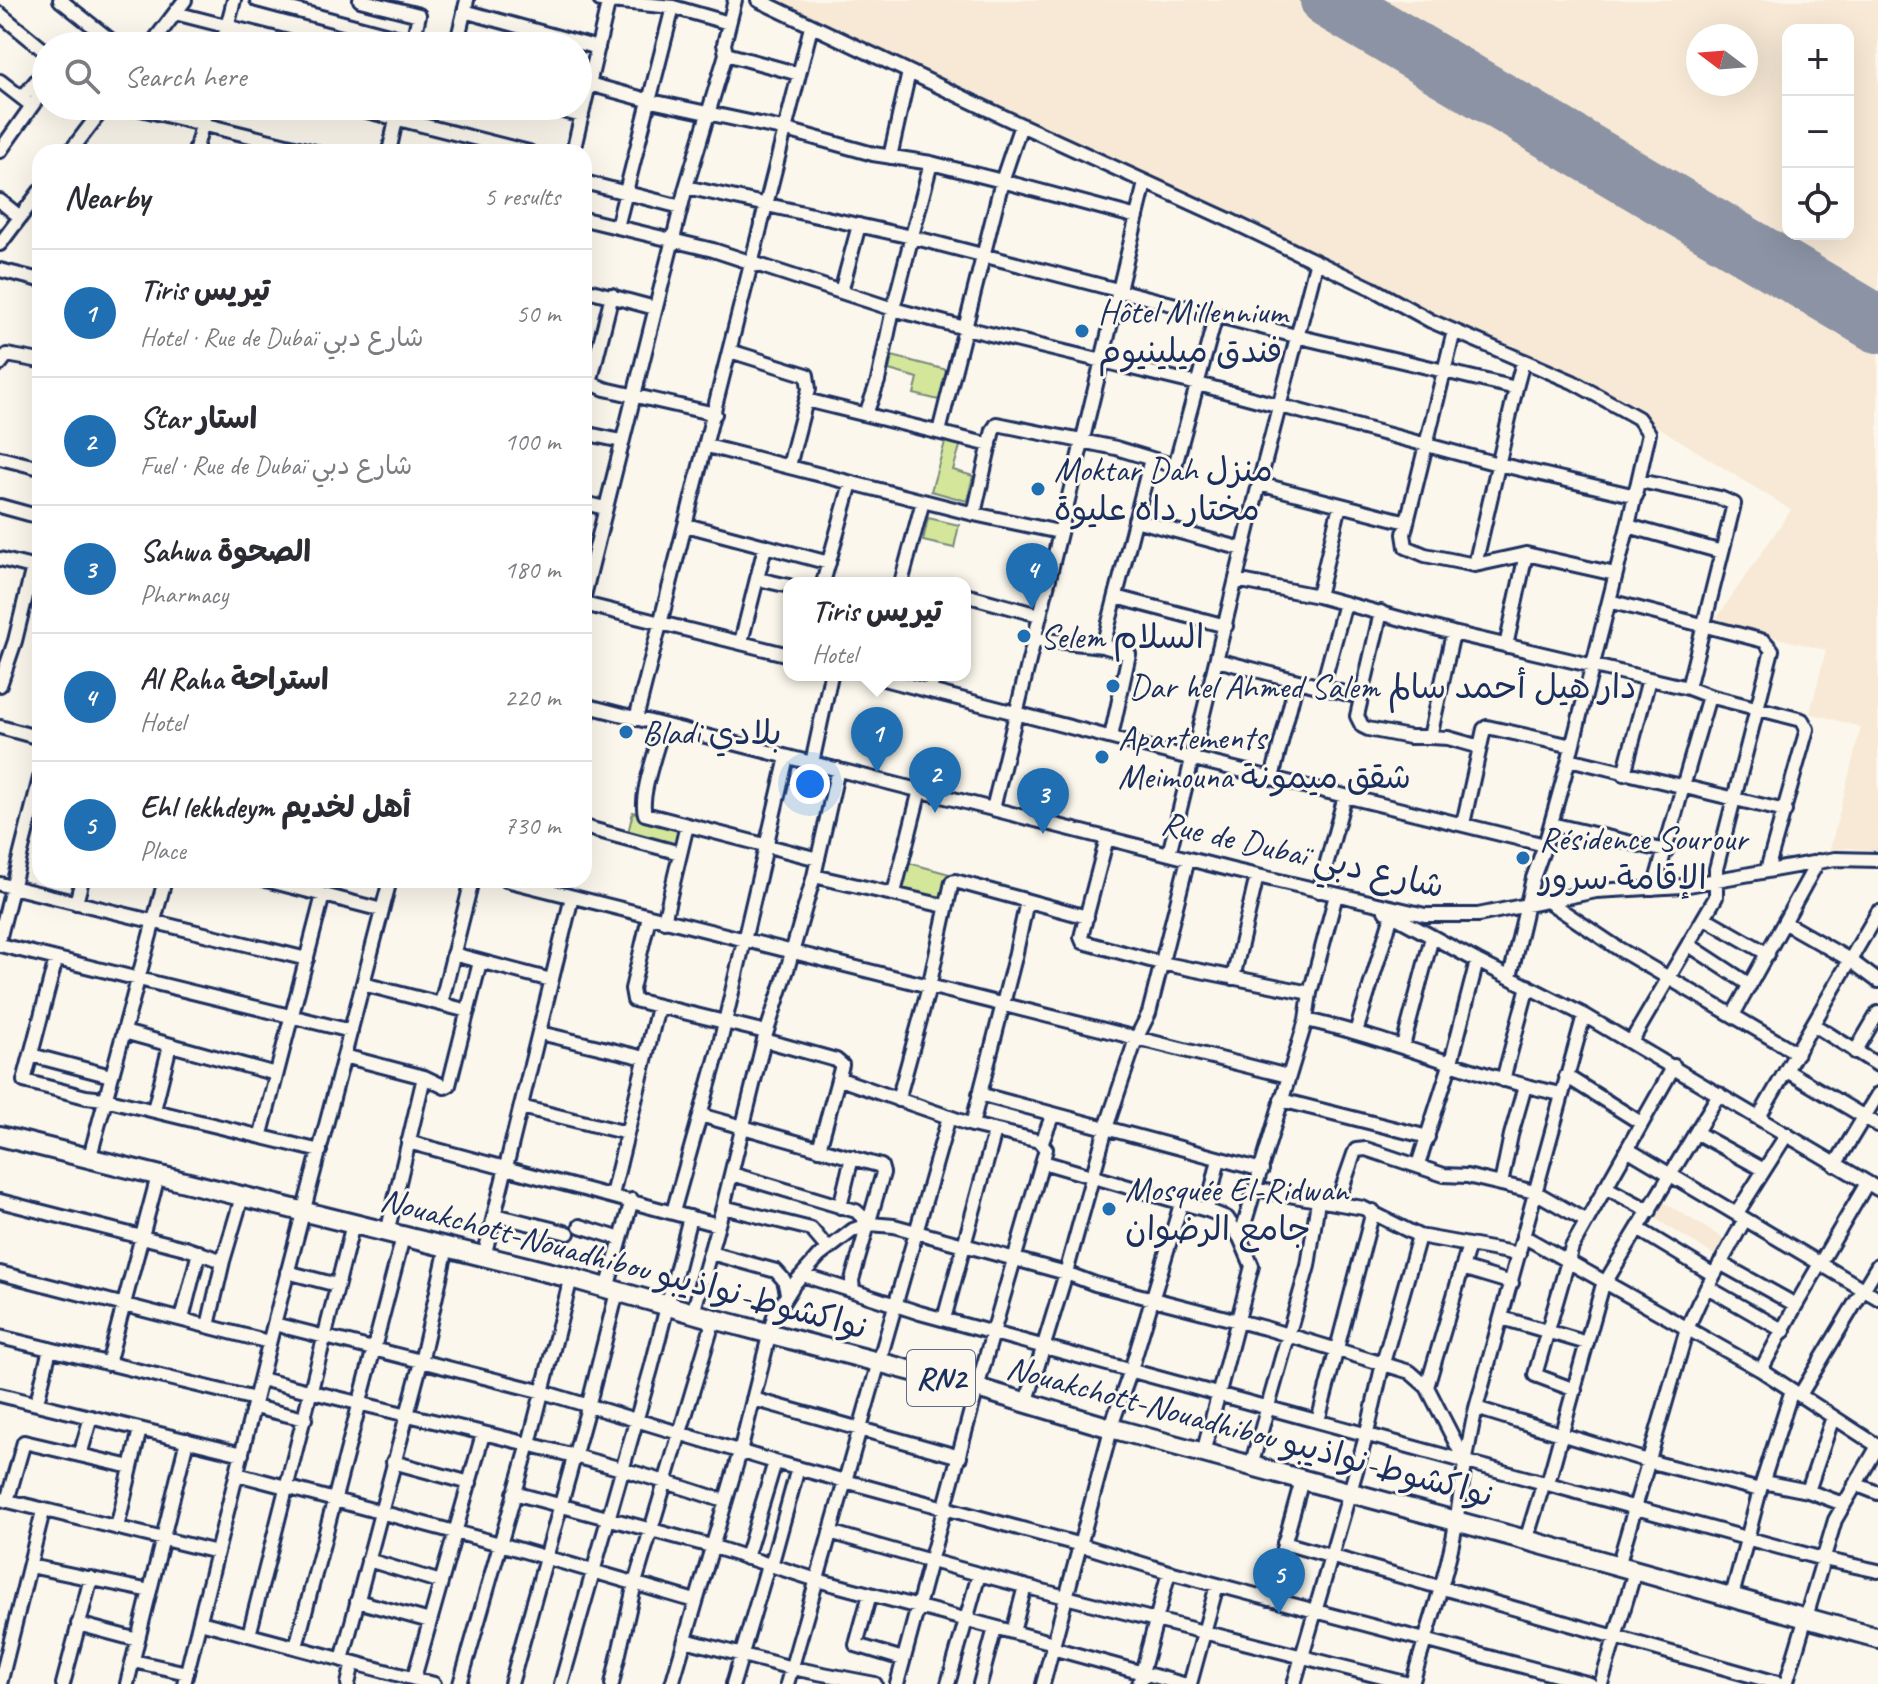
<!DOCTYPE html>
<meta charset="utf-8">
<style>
body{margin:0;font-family:Caveat,"Playpen Sans Arabic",sans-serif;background:#f2f2f3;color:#2b2b33}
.controls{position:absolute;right:24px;top:24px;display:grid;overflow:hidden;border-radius:16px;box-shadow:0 8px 32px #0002}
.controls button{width:72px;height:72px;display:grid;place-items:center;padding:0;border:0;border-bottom:2px solid #e1e1e2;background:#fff;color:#2b2b33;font:40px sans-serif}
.compass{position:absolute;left:1686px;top:24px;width:72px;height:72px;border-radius:50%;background:#fff;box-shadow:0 8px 32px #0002;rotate:286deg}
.you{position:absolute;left:810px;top:784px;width:28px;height:28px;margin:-20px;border:6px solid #fff;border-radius:50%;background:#1a73e8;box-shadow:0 0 0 12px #1a73e833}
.badge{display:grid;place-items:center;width:52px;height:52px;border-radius:50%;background:#1f6fb2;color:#fff;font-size:26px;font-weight:700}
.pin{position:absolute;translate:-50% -66px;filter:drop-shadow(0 2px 4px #0008)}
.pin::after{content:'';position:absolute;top:42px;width:28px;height:24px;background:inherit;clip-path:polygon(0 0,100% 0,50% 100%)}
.popup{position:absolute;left:783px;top:577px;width:188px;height:104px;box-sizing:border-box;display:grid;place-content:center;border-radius:16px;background:#fff;filter:drop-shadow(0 2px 6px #0005);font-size:26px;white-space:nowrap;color:#7c7c81}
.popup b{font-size:30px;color:#2b2b33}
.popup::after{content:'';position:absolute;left:50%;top:100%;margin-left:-16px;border:16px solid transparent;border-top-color:#fff}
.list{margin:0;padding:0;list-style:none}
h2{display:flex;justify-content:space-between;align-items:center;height:104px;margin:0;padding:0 32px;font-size:34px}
h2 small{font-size:26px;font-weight:400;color:#7c7c81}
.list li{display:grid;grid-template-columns:52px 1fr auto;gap:24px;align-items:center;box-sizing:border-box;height:128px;padding:0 32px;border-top:2px solid #e1e1e2}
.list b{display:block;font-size:30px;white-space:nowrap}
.list p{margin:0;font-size:26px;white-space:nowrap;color:#7c7c81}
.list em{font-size:26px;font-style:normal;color:#7c7c81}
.icon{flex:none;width:44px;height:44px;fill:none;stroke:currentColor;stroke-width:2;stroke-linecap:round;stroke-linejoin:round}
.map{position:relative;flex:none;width:1878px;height:1684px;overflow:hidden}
.search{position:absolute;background:#fff;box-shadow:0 8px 32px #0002;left:32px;top:32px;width:560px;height:88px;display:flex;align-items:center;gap:20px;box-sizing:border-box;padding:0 28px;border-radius:44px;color:#7c7c81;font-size:30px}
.panel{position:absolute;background:#fff;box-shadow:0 8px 32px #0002;left:32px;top:144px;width:560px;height:744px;border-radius:24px}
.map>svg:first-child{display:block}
.built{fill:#f7e9d5;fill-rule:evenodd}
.green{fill:#d4e69a;stroke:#788a7c;stroke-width:2}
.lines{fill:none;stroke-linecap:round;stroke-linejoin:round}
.runway{stroke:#8b93a5;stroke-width:58}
.minor-casing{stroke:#1b2f5e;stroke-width:18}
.highway-casing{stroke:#1b2f5e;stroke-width:24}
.minor{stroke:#fbf7ec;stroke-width:12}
.highway{stroke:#fbf7ec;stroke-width:18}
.poi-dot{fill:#1f6fb2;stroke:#fbf7ec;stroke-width:3}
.labels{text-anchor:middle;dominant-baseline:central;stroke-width:6;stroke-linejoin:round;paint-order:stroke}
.shield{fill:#fbf7ec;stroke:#5e6b89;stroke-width:2}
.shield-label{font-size:32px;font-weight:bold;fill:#1b2f5e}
.poi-label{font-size:34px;fill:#1b2f5e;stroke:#fbf7ec;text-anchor:start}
.street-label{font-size:34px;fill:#1b2f5e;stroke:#fbf7ec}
</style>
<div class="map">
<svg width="1878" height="1684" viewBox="0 0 1878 1684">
<rect width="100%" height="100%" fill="#fbf7ec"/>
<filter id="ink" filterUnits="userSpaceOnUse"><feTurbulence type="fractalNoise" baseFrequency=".0125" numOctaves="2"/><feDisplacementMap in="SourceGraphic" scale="16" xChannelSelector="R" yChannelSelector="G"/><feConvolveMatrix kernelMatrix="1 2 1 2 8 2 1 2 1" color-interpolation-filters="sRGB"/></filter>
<g filter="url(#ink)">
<path class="built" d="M769,0H1878V851L1851,848L1830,850L1861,727L1810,713L1826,650L1714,622L1791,510L1626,407ZM1788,30H1848V234H1788ZM1698,36H1746V84H1698Z
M1660,1200L1726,1240L1716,1256L1651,1216Z"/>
<path class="green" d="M892,356L951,371L943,401L914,394L918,378L889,370Z
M946,439L961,443L953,470L973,476L967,501L931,491Z
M928,518L959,525L954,548L923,541Z
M633,812L684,827L679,849L628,833Z
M902,861L953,875L946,904L897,894Z"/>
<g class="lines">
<path class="runway" d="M1329,0L1878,324"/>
<g class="minor-casing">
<path id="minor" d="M60,0L118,46
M257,0L430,46
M360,0L419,15L412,46
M600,0L673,7L729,23
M735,0L724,44L726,54L799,74
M758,0L1021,125L1227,219L1371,288L1431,321L1573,382L1638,418L1649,433L1628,526L1569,759L1545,845L1533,878L1510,977
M464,11L598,48
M175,13L304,46
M0,14L46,52
M150,46L185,0
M222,46L234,0
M456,46L467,0
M0,81L31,105
M578,81L651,101L787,130L873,154L931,163L1002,181L1137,217
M22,98L46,69
M129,106L315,152
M347,106L529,152
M544,106L582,116
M0,151L46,86
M70,152L105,106
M195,152L207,106
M389,152L399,106
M573,152L609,0
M890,157L909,72
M584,182L681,207
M686,187L912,237L1296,336L1516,388L1523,362
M0,201L20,217
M584,219L713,250L893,309L965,328L1198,384L1498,464L1636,496
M617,227L673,7
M0,244L40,191
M0,270L40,280
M584,289L655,308
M841,292L859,225
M612,295L591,379L593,384L605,389L715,414
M1454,331L1407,522L1404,534L1406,547L1425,555L1475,565L1526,554L1615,574
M730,351L807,375L809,389L789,466
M0,364L7,355L40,361
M806,400L990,445
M866,414L878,381L893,309L931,163
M939,432L1002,181L1021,125
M584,433L621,441
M707,446L974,514L1059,532
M0,458L40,468
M1640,481L1720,498L1734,504L1688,688
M1259,484L1407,522
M584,503L605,508
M0,506L40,517
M974,514L993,430L997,424L1116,448L1175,466L1216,315
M1135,520L1243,549
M686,525L829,563
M1628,526L1722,552
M0,559L40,569
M1475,565L1516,388
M758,579L789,586
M1236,580L1318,596L1453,633L1688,688L1709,696L1802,720L1807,729L1767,870
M823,583L851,483
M901,583L923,501
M965,595L1039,615
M584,596L686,187L726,54
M1318,596L1340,505
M1116,597L1226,626
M1609,601L1764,641L1772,650L1716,869V897L1631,1042
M584,604L789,655
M1381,612L1357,716L1362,726L1368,729L1409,737H1430L1453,633
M1034,639L1103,646L1129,654L1111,737
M741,642L765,547
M1103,646L1151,459
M1506,646L1526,554
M1217,660L1360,697
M868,675L1190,758L1545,845
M0,685L15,641L33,567
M1322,688L1345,603
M930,691L934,675
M584,705L1232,870L1425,915H1478L1596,891L1683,886L1835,859L1878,860
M636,719L811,27
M663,726C658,746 639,796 645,814L818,859
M0,727L40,738
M584,728L590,706
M1430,737L1448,738L1480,747
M1569,759L1785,811
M812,763L831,675
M1624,774L1649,679
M1272,778L1296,683
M993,809L1145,183
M1463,824L1484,729L1487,727L1572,746
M1551,824L1666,851
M584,827L680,853
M1107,838L1081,937L1083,942L1161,963L1310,993
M1169,854L1259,484L1316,264
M814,876L945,906
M266,880L382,910
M506,880L1288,1076
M0,884L307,959
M1654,888L1709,696
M1319,891L1345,796
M894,893L920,790
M1549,902L1619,949L1797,1053
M76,903L82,880
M1385,911L1477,961L1584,1015L1878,1189
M649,917L632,989L634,1000L766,1032
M1705,918L1768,954
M664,921L687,825
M1785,923L1850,960L1878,981
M0,936L40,778
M0,945L351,1031
M1689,945L1750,985
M453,954L551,980
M56,959L24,1081L86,1097L105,1099L320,1151
M1233,978L1257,876
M363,984L468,1011
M441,1004L472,880
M1733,1015L1818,861
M1306,1020C1393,1039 1474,1076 1561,1094
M1814,1025L1878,1065
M124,1032L276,1074
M1356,1032L1392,915
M540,1033L645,1058
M764,1040L836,1060L842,1065L819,1149
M1403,1046L1432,937
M1855,1052L1878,1013
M31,1055L111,1076
M344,1056L424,1077L445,1087L449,1085L480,962
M1787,1071L1878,1125
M1566,1076L1641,1123
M840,1079L972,1125L1039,1141L1046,1149L977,1388L897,1684
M1503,1080L1528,986
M979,1094L1262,1170
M898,1100L929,987L952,882L955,881L1087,917
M1281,1100L1428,1137
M521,1107L627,1133
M154,1110L170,1045
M700,1115L881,1166L883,1173L852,1280L853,1291L920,1313L1823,1559L1878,1571
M1759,1117L1878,912
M972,1125L1015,957L1027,901
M1697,1133L1764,1170
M261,1134L323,895
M408,1142L718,1225
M1042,1142L1053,1114
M1627,1149L1878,1298
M89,1160L165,880
M1043,1162L1207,1210L1227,1218L1240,1238L1252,1266L1203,1453
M1418,1165L1451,1062L1477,961
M1835,1165L1878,1094
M732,1174L856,1211L870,1224
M1501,1184L1511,1135L1525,1086
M1605,1187L1650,1211
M1255,1189L1363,1208L1419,1236L1519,1254
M612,1195L658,1007
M0,1201L185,1248L223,1261
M1337,1203L1354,1154L1356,1150L1366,1149L1444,1175L1467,1176L1535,1192L1586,1221
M723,1207L811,1229L828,1249
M840,1207L852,1157
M1207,1210L1219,1159
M673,1212L718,1052L787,757
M1737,1213L1787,1134
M495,1215L568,1233
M580,1226L621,1239
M1638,1229L1714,1275
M387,1233L424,1077
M1523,1236L1761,1370L1878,1446
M1240,1238L1306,1020L1310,993L1336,895
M711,1253L776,1271L784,1280L787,1293
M484,1257L572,897
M1720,1263L1796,1305
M1462,1268L1512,1283
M287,1272L337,1285
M0,1273L269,1342
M802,1275L853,1291
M1707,1287L1784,1331
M607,1289L632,1200
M693,1313L723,1207L764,1040L787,970L814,876L838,769
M1502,1318L1587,1343
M182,1319L199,1252
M944,1319L995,1131
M274,1324L543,1392L775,1462L1081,1545L1169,1572L1590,1684
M208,1326L223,1261L242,1197
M0,1337L255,1399
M108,1364L158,1176
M1761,1370L1796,1305L1867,1183
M261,1379C415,1419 573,1449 724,1501
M1427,1387L1469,1245
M1575,1390L1535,1375L1572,1247L1674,1066
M0,1395L242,1454
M1800,1395L1878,1265
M753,1399L960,1457
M37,1402L50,1349
M1026,1404L1066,1273L1106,1128L1136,1039L1149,1013L1188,859
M254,1407L305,1419
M1476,1408L1648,1461L1760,1490
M1318,1421L1373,1211
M80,1455L91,1417
M393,1462L470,1483
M1251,1466L1308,1266L1318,1201
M237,1474L500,1544L695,1601
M1763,1482L1808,1491L1843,1504
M1548,1483L1602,1288L1719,1094
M1855,1484L1878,1493
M1808,1491L1833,1417
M514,1493L711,1546L817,1580L1054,1643
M0,1499L217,1552
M7,1501L24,1442L131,1467
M117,1528L140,1429
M830,1532C1021,1589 1216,1634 1409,1684
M1526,1540L1544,1482
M1284,1543L1781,1684
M746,1558L775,1462
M368,1560L441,1582
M30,1566L150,1591
M771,1566L798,1468
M1618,1566L1687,1329L1699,1302L1745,1219
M870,1594L856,1645L903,1659
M1732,1596L1760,1490L1792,1390
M1269,1599L1302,1480
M357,1601L430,1621
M200,1622L434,1684
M78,1624L138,1640
M1013,1632L1025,1586
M249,1635L353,1224
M685,1640L792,1668L875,1684
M296,1647L403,1237
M1052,1648L1183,1684
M342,1660L421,1362L447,1247
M133,1661L187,1673
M414,1678L483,1434
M0,1684L43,1511
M63,1684L91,1578
M127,1684L187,1440
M184,1684L274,1324L390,880
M348,1684L353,1663
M460,1684L529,1444L571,1278
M511,1684L588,1407L617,1292
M561,1684L651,1369L690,1217
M612,1684L635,1583L714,1319
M672,1684L740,1452L774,1316L794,1284L819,1256L853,1230L870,1224L894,1226L1066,1273L1095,1284L1265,1328L1410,1372L1427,1387L1464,1459
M733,1684L768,1565
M787,1684L949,1117
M948,1684L979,1574
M980,1684L995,1628
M1043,1684L1114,1418L1131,1370L1181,1204
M1139,1684L1169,1572
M1190,1684L1217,1585
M1294,1684L1367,1433L1383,1363L1419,1236
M1412,1684C1427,1631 1447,1577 1456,1523C1462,1484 1467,1446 1476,1408L1584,1015
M1601,1684L1635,1571
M1786,1684L1835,1520L1878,1446"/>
</g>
<g class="highway-casing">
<path id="highway" d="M0,1136L571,1278L714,1319L977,1388L1111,1428L1526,1540L1878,1638"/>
</g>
<use href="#minor" class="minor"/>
<use href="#highway" class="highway"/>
</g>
</g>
<g class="poi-dot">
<circle cx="1082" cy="331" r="8"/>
<circle cx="1038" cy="489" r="8"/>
<circle cx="1024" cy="636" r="8"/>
<circle cx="1113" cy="686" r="8"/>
<circle cx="626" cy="732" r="8"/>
<circle cx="1102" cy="757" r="8"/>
<circle cx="1523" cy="858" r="8"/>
<circle cx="1109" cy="1209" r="8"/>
</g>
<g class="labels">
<rect class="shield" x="907" y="1350" width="68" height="56" rx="6"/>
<g class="shield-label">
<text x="941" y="1378">RN2</text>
</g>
<g class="poi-label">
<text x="1098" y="311">Hôtel Millennium<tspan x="1098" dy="39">فندق ميلينيوم</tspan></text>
<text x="1054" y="469">Moktar Dah منزل<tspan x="1054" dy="39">مختار داه عليوة</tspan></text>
<text x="1040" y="636">Selem السلام</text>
<text x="1129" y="686">Dar hel Ahmed Salem دار هيل أحمد سالم</text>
<text x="642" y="732">Bladi بلادي</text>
<text x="1118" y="737">Apartements<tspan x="1118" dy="39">Meimouna شقق ميمونة</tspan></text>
<text x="1539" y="838">Résidence Sourour<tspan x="1539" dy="39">الإقامة سرور</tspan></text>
<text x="1125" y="1189">Mosquée El-Ridwan<tspan x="1125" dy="39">جامع الرضوان</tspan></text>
</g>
<g class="street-label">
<text transform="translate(1303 854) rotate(13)">Rue de Dubaï شارع دبي</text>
<text transform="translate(625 1263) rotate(15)">Nouakchott-Nouadhibou نواكشوط-نواذيبو</text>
<text transform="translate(1251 1431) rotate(15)">Nouakchott-Nouadhibou نواكشوط-نواذيبو</text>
</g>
</g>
</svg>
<div class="controls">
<button>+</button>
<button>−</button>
<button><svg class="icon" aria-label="locate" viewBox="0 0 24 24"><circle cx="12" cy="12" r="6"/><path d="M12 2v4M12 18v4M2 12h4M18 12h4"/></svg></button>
</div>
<svg class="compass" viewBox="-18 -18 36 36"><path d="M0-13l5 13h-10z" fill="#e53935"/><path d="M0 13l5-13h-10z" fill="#7c7c81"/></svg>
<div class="you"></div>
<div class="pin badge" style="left:877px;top:773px">1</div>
<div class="popup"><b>Tiris تيريس</b>Hotel</div>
<div class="pin badge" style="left:935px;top:813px">2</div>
<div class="pin badge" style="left:1043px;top:834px">3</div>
<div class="pin badge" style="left:1032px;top:609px">4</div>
<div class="pin badge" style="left:1279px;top:1614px">5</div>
<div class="search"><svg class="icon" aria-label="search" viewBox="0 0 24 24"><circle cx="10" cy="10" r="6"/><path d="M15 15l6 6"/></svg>Search here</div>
<section class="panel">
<h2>Nearby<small>5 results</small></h2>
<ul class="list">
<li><span class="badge">1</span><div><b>Tiris تيريس</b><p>Hotel · Rue de Dubaï شارع دبي</p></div><em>50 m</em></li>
<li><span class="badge">2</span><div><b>Star استار</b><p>Fuel · Rue de Dubaï شارع دبي</p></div><em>100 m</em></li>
<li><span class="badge">3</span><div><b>Sahwa الصحوة</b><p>Pharmacy</p></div><em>180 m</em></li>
<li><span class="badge">4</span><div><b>Al Raha استراحة</b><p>Hotel</p></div><em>220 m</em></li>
<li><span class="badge">5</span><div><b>Ehl lekhdeym أهل لخديم</b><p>Place</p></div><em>730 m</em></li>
</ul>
</section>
</div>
